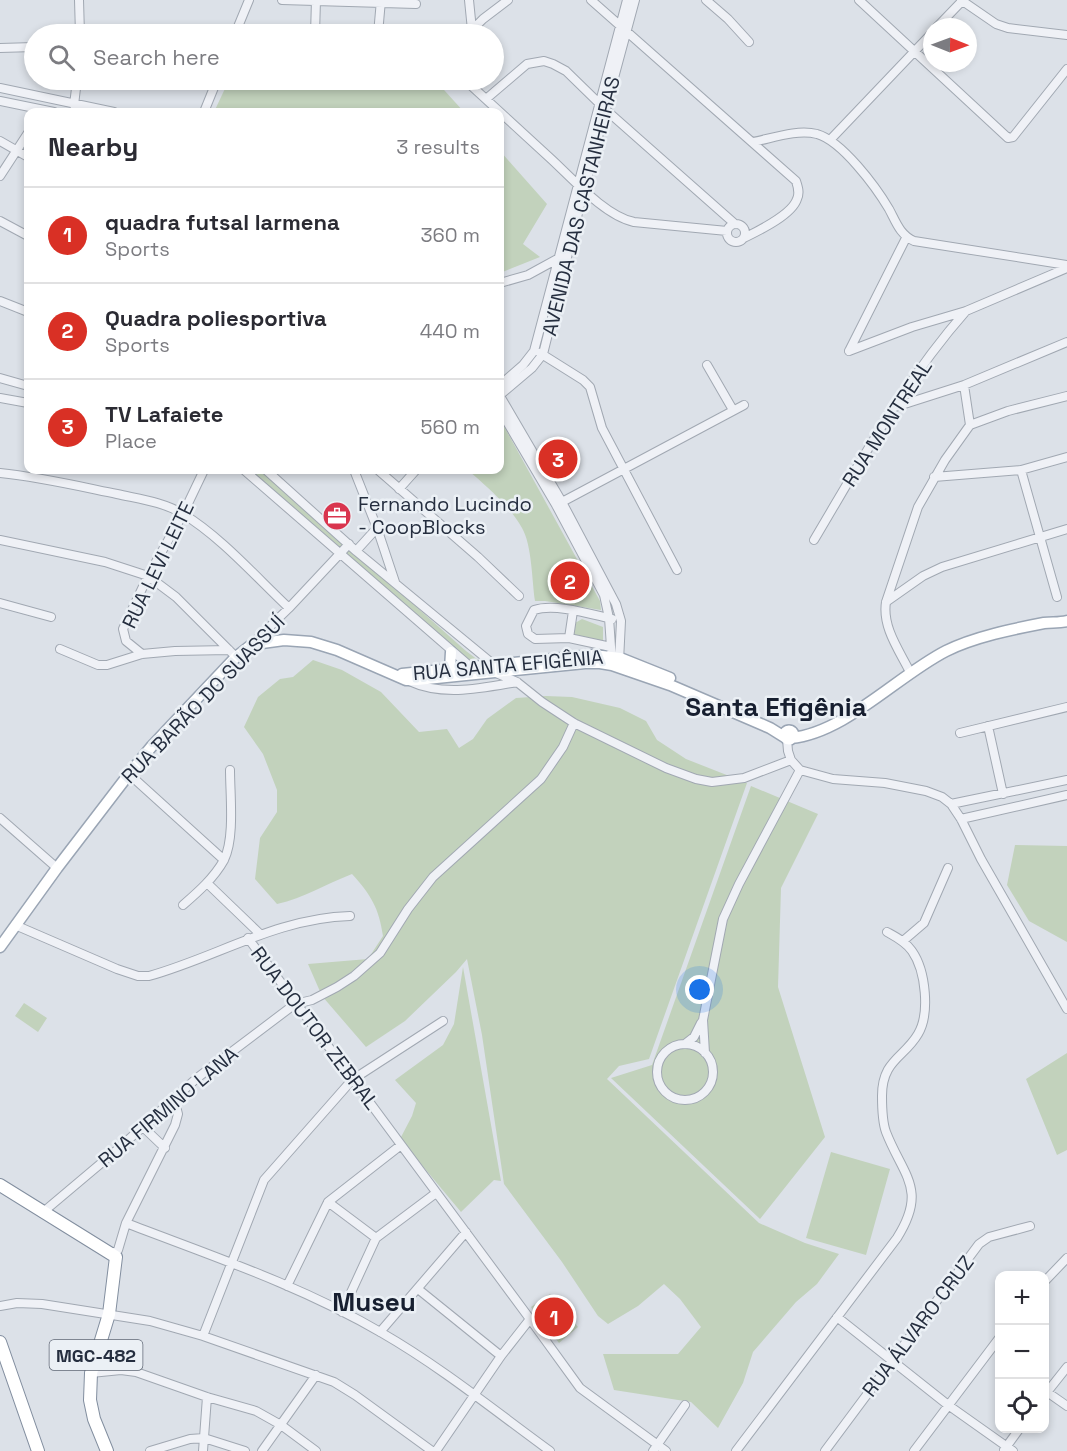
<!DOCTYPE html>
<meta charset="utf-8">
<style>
body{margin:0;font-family:"Space Grotesk",sans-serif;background:#f2f2f3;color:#2b2b33}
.controls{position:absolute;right:18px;bottom:18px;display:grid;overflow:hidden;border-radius:12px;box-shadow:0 3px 9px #0003}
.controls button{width:54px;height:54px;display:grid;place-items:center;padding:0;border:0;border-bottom:2px solid #e1e1e2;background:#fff;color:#2b2b33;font:30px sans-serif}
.compass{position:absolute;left:923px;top:18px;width:54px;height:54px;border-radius:50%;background:#fff;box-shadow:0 3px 9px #0003;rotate:91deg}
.you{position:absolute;left:700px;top:990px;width:21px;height:21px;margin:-15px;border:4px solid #fff;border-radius:50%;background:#1a73e8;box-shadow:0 0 0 9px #1a73e833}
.badge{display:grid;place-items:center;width:39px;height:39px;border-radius:50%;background:#d93025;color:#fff;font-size:20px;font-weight:700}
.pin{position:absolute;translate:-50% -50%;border:3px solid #fff;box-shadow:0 2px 6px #0006}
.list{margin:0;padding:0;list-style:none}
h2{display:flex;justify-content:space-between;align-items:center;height:78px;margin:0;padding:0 24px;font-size:26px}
h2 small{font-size:20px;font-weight:400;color:#7c7c81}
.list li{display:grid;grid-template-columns:39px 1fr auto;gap:18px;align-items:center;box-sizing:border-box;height:96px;padding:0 24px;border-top:2px solid #e1e1e2}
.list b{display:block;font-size:22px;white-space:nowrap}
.list p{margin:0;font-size:20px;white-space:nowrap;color:#7c7c81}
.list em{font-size:20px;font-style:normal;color:#7c7c81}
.icon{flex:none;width:33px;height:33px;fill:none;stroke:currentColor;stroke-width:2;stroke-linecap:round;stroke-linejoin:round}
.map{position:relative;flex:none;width:1067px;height:1451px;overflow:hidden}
.search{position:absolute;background:#fff;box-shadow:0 3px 9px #0003;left:24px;top:24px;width:480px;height:66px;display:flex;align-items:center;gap:15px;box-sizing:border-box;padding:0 21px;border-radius:33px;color:#7c7c81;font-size:22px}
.panel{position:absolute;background:#fff;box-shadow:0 3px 9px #0003;left:24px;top:108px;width:480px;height:366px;border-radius:12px}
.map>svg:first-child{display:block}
.green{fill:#c2d2bc}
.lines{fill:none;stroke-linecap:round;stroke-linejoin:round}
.minor-casing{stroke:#a1a8b2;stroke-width:10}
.major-casing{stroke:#9aa5b4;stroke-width:13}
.highway-casing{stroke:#828e9f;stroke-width:14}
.minor{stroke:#eff1f6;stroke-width:8}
.major{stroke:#fff;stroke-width:10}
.highway{stroke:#fff;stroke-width:12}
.labels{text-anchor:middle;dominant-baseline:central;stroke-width:5;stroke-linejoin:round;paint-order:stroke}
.shield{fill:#ebf0f5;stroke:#606876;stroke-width:1.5}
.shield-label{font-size:18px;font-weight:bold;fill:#252e3f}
.street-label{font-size:20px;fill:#252e3f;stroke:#ebf0f5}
.poi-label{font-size:20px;fill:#252e3f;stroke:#ebf0f5;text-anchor:start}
.district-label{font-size:26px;font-weight:bold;fill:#171f30;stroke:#ebf0f5}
</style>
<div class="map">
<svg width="1067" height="1451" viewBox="0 0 1067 1451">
<rect width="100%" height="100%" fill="#dce1e8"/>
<path class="green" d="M229,80H435L464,112H214Z
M500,151L547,204L523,244L540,257L500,273Z
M500,419L600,601L601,610L545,601H535C532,581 532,545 522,528C509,505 487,487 468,470H500Z
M241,470H263L348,543L341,550Z
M349,547L466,651L482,663L472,664L342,555Z
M582,619L603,627V644L574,636L573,627L575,623Z
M313,660L342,670L381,692L419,732L447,729L459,748L473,739L487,719L516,698L546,696L572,697L620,708L646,721L657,740L686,759L747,783L649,1059L619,1066L607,1079L759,1223L805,1243L839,1254L817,1284L796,1302L753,1352L743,1383L718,1428L691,1402L614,1390L603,1354H678L701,1327L680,1299L664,1284L638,1306L608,1324L598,1316L562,1262L504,1184L482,1035L467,959L456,972L405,1021L366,1047L322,996L308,964L368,959L383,936C379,908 371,895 352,874C326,884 304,898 277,904L255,879L260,838L277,812V790L263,754L244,727L258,697L280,679L293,677Z
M751,786L818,814L781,888L778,987L825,1137L760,1219L611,1078L652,1065Z
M1015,845L1067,846V942L1029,921L1007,885Z
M463,967L501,1181L494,1180L461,1212L400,1139L412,1116L416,1103L395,1080L443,1045L454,1024Z
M24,1003L47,1018L38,1032L15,1016Z
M1067,1053V1150L1057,1155L1026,1079Z
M831,1152L890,1169L866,1255L806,1238Z
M550,1294L578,1327L559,1343L531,1307Z"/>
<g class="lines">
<g class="minor-casing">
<path id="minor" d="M79,0L80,34
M282,0L416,4
M469,0L472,30
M591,0L796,181C798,187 800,193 797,199C792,215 758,231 744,238
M706,0L728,19L749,42
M859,0L1008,138L1013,137L1067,69
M961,0L996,24L1008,28L1067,35
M937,27L963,0
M235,34L249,0
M315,34L316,0
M378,34L381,0
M468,34L483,19L508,0
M0,48L34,47
M465,80C493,106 522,132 550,158C572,178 605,216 634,222L727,231
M0,88L114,112
M486,99L527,64L544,61L553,64L566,71L606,110L735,224
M0,101L54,112
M74,105L77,80
M204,112L217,80
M830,140L932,33
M0,141L28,157
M753,142C773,138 797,129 817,134C842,141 876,187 889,209C896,222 900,235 914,241L1067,265
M0,176L28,133
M0,221L28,236
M727 233a9 9 0 1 1 18 0a9 9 0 1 1-18 0Z
M500,283L528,275L559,258
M0,301L28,312
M849,351L912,327L966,311L1067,268
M849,351L906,238
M540,353L583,380L590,387L602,428L677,570
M707,365L733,410
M0,378L28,386
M500,385L523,365L534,351L627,0
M964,385L970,425
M500,395L532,368L543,354L584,189L635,0
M500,396L562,502L616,604L621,621L619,661
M0,398L28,403
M892,408L964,385L1067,342
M500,410L556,505L604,595L609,618L612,661
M244,470L472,668
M266,470L356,551L493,664
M354,470L377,528L395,582
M378,470L478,557L519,596
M1021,470L1057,597
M0,473C40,477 78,486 117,494C139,499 164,502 183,514C220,536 257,578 289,608
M934,477L1021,470L1067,457
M399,489L416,470
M562,502L744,405
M0,540L105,562L148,576L176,597L236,657
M814,540C861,461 905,380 966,311
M356,551L377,528
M886,602L923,576L942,567L1067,529
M0,603L51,617
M569,638L573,611
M251,645L289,608L349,544
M611,647L569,638L535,639L528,634L526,626L534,610C555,603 590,614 612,619
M60,649L98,665H107L142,654L175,651L229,650
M142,654L126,641L123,629L148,576L183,514L204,470
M910,672C899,650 882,627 886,602L918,507L945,460L970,425L1008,411L1067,396
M496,673L517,682L542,702L574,723L666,768L696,779L712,782L744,778L791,760
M409,681C443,697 482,688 517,682
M988,726L1003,794
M960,733L1067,707
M787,739L788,751L791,760L800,770L833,779L885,783L926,791L942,797L951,804L961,819L981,859L1067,1009
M129,774L224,860
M951,804L1067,780
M0,818L57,868
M961,819L1067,795
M207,883L260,934
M183,905C198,892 214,878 224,860C235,838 230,795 230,770
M15,925L117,969L138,976H149C217,957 277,918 350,916
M248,938L530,1319L580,1388L666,1451
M903,941L924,923L948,868
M685,1044L694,1037L701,1023
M657 1072a28 28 0 1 1 56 0a28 28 0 1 1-56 0Z
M705,1053L703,1020L723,919L739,884L800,770
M143,1127L165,1148
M328,1202L376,1238
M42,1213L118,1149L197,1078L295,1004L312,1000L337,987L354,976L380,953L408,909L433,877L541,779L563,747L574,723
M126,1223C212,1256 302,1286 382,1333C441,1367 495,1411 550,1451
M111,1254L118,1250L126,1223L175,1125L178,1114L174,1099
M1044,1282L1067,1258
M287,1286L328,1202L401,1145
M418,1289L501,1356
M0,1306L17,1303L42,1304L150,1321L203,1336L334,1382L355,1395L432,1451
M342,1312L376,1238L436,1193
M837,1317L948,1405L1013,1451
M380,1332L466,1232
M203,1336L264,1180L352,1080L443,1021
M91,1373L121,1370L136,1372L207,1397L256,1411L281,1425L316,1451
M1047,1392L1067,1406
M1044,1396L1067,1367
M1004,1450L1020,1428
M150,1451L190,1439L204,1438L245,1451
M203,1451L207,1397
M262,1451L316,1375
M436,1451L501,1356L530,1319
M653,1451L685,1405
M736,1451L897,1238C928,1189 903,1176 886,1132C882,1121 882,1107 882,1096C882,1060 904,1058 918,1034C930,1014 926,971 912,951C906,942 896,937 887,932
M825,1451L979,1244L989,1237L1030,1226
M914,1451L1000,1337"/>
</g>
<g class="major-casing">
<path id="major" d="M450,669L451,652
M402,674L593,655L620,658L670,678
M784.5 735a4.5 4.5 0 1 1 9 0a4.5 4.5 0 1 1-9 0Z
M791,738C845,733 897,676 946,651C974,637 1013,629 1044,623C1052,622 1059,623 1067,621
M0,947L57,868L129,774L152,746L236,657L250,646L262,643L284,640L311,642L337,650L406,680H417L585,663H600L612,665L670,685L770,728L786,738"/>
</g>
<g class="highway-casing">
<path id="highway" d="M0,1185L116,1257L109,1314L91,1373L90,1400L94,1419L107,1451
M0,1342L38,1451"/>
</g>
<use href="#minor" class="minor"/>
<use href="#major" class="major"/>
<use href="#highway" class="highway"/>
</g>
<defs>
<g id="office-disc" transform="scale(1.5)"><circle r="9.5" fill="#d9354e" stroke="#ebf0f5"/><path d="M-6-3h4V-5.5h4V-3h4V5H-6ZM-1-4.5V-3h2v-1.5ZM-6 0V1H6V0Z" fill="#fff"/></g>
</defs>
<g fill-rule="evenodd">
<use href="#office-disc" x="337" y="516"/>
</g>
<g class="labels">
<rect class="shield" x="49.5" y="1340" width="93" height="30" rx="4.5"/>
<g class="shield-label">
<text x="96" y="1355">MGC-482</text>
</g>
<g class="street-label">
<text transform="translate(581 206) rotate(-76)">AVENIDA DAS CASTANHEIRAS</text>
<text transform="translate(887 423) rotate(-57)">RUA MONTREAL</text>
<text transform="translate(158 565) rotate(-64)">RUA LEVI LEITE</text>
<text transform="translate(508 665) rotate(-5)">RUA SANTA EFIGÊNIA</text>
<text transform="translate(203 699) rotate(-46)">RUA BARÃO DO SUASSUÍ</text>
<text transform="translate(315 1028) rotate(53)">RUA DOUTOR ZEBRAL</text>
<text transform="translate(168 1107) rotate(-40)">RUA FIRMINO LANA</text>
<text transform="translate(918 1326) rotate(-53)">RUA ÁLVARO CRUZ</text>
</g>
<g class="poi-label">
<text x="358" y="504">Fernando Lucindo<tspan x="358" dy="23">- CoopBlocks</tspan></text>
</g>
<g class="district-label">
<text x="776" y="707">Santa Efigênia</text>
<text x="374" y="1302">Museu</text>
</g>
</g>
</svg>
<div class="controls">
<button>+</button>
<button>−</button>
<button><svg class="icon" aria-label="locate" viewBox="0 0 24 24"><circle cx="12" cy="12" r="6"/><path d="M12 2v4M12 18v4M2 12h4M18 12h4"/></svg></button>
</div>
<svg class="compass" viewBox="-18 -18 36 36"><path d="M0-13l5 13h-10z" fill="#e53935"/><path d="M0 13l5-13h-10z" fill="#7c7c81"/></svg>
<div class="you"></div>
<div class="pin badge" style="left:554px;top:1317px">1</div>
<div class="pin badge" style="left:570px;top:581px">2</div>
<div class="pin badge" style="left:558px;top:459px">3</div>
<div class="search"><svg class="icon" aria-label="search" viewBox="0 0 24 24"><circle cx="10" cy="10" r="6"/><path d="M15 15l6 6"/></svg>Search here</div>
<section class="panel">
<h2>Nearby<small>3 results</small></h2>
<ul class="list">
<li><span class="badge">1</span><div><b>quadra futsal larmena</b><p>Sports</p></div><em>360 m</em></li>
<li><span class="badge">2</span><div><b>Quadra poliesportiva</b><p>Sports</p></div><em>440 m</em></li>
<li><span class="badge">3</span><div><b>TV Lafaiete</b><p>Place</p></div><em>560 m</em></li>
</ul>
</section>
</div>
